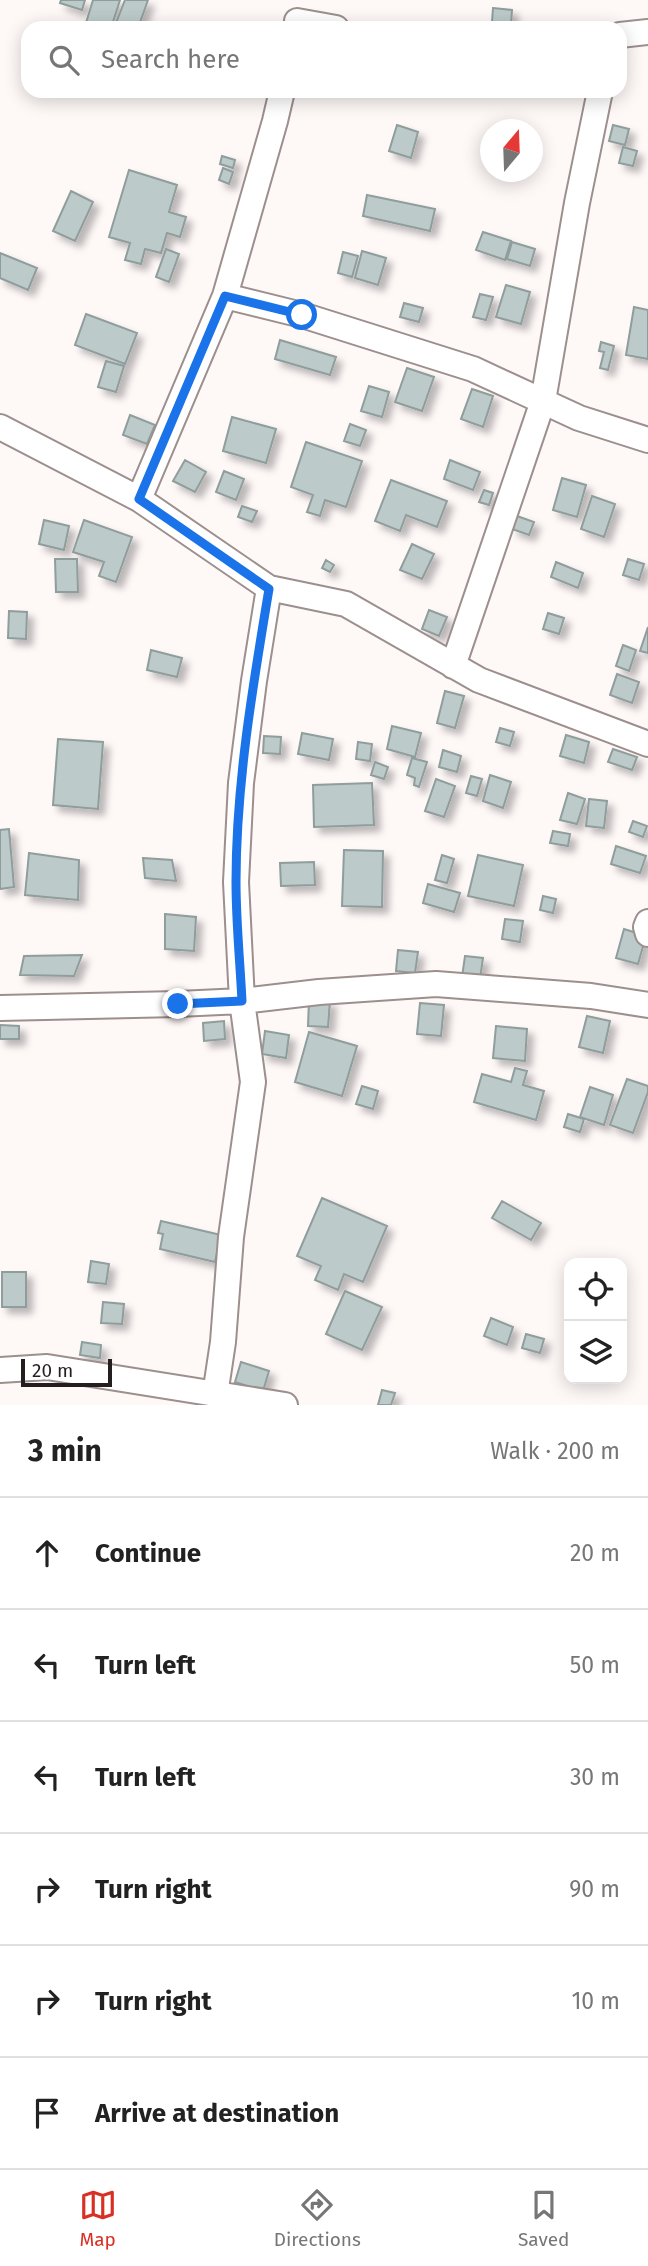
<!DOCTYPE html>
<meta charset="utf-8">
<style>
body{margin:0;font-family:"Fira Sans",sans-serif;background:#f6f6f6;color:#222}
.controls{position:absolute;right:21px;bottom:21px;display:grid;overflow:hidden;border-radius:14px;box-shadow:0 4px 18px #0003}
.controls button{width:63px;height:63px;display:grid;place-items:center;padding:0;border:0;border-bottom:2px solid #e0e0e0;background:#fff;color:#222;font:35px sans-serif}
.compass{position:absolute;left:480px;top:119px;width:63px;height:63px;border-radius:50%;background:#fff;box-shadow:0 4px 18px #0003;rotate:19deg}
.scale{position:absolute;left:21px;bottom:18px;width:91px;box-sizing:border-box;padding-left:7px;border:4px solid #241f1e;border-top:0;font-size:19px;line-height:24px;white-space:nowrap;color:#241f1e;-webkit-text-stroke:5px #fff;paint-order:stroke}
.stop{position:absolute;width:21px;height:21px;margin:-16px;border:5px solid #1a73e8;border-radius:50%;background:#fff}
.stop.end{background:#1a73e8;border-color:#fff;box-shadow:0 2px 7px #0008}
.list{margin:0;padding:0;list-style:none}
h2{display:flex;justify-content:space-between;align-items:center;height:91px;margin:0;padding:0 28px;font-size:30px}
h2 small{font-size:23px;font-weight:400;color:#767676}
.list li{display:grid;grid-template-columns:46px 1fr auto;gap:21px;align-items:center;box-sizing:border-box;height:112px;padding:0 28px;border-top:2px solid #e0e0e0}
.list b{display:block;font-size:26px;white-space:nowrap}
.list em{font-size:23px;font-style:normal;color:#767676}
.icon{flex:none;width:38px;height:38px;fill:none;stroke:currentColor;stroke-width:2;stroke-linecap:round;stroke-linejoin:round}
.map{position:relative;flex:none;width:648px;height:1405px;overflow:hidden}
.search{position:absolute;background:#fff;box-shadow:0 4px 18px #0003;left:21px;right:21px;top:21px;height:77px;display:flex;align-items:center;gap:18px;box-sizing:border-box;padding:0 24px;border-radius:21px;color:#767676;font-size:26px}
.sheet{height:763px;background:#fff}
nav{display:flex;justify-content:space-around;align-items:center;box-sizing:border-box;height:98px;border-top:2px solid #e0e0e0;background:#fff;font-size:19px;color:#767676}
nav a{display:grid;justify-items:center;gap:4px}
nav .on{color:#d93025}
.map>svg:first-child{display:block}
.building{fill:#bccbca;stroke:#8f9d9c;stroke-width:2;filter:url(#shadow)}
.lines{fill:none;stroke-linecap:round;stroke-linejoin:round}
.street-casing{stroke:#9c8f8d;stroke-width:28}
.street{stroke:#fff;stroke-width:24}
.route{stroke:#1a73e8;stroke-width:9}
</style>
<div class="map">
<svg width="648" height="1405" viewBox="0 0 648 1405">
<defs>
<filter id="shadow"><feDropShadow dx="6" dy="6" stdDeviation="3.5" flood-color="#0004"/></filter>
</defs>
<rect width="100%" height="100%" fill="#fef8f7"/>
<path class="building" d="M61,0H85L82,10L60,3Z
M93,0H120L111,28L85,26Z
M125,0H148L138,28H114Z
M493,8L512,10L511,24L492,22Z
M397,125L418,132L411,158L389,151Z
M613,125L629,129L625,145L609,141Z
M623,147L637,151L633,166L619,163Z
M222,156L235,160L233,168L220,164Z
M223,168L233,172L229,184L219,180Z
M129,170L177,185L169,212L186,217L180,237L167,233L161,253L145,249L141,264L125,260L130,243L109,237Z
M71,191L93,202L75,241L53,231Z
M367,195L435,209L430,231L363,216Z
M483,232L511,241L505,260L476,250Z
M512,242L535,249L530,266L507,259Z
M166,249L179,254L169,282L156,277Z
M362,251L386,258L378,285L355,278Z
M343,252L358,256L352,277L338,273Z
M0,253L37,268L28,290L0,278Z
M506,285L530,292L521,324L496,317Z
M480,294L493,297L486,320L473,317Z
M404,303L423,308L419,322L400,317Z
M634,307L648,310V359L626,355Z
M86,314L137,333L125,364L75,345Z
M280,340L336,357L330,375L275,359Z
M601,342L614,346L608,370L600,368L604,352L599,351Z
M106,361L124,366L116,392L98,387Z
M407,368L434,377L422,411L395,402Z
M369,386L389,392L382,417L361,411Z
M472,389L493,396L483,427L461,419Z
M130,415L155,425L147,444L123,435Z
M232,417L276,429L266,463L223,451Z
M350,424L366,430L360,446L344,441Z
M306,442L362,461L346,507L325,500L320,516L307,512L313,495L291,487Z
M185,460L206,472L195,492L173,481Z
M450,460L480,472L473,490L444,479Z
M224,471L244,479L236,500L216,492Z
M562,478L586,485L577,517L553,510Z
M391,480L447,501L437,527L406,515L400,531L375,521Z
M484,490L493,493L489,505L479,502Z
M592,496L615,504L604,537L581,529Z
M242,506L257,511L252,522L238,517Z
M517,516L534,522L529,535L512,529Z
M44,520L69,526L64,550L39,544Z
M84,520L132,537L116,582L99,576L104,562L73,552Z
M412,544L434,554L422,579L400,570Z
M55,559H77L78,592H56Z
M628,559L644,564L639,580L623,575Z
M326,560L334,565L330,572L322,568Z
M556,562L583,573L578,588L551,577Z
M429,610L447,617L439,636L422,629Z
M9,611L27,612L26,639L8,638Z
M548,613L564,618L559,634L543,629Z
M648,627V653L640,651Z
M623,645L636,650L629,671L616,666Z
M151,650L182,658L177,677L147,670Z
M617,674L639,682L632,703L610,695Z
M445,691L464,696L455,728L437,723Z
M392,726L421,733L415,757L387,749Z
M500,728L514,732L510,746L496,742Z
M302,733L333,739L329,760L298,754Z
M566,735L589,742L584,763L560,756Z
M264,736L281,737L280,754L263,753Z
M58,739L103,742L98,809L53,805Z
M358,742L372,744L370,761L356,759Z
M613,749L637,757L632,770L608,762Z
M443,750L461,756L457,772L439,767Z
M412,758L427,762L419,787L414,785L415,778L407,775Z
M375,762L388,767L384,779L371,775Z
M490,775L511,782L503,808L483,801Z
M471,776L482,779L477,796L466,793Z
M436,779L455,786L444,817L425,811Z
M372,783L374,825L314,827L313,785Z
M568,793L585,799L577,824L560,820Z
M589,799L607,801L604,828L586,826Z
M633,821L647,826L643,837L629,832Z
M9,829L14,887L0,889V830Z
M553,831L570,834L568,846L550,843Z
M616,846L646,856L640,873L611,864Z
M344,850L383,851L382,907L342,906Z
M29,853L79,860L78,900L25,895Z
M442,855L454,859L447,883L435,880Z
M478,855L523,865L514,906L468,896Z
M143,858L172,860L176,881L145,878Z
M314,862L315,885L281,886L280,863Z
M428,884L460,893L454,912L423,903Z
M543,896L556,899L553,913L540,910Z
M165,914L196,917L194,951L165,949Z
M505,919L523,921L520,942L502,939Z
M624,929L646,936L638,964L616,958Z
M398,950L418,952L415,973L396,971Z
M82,955L74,976L20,975L24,956Z
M465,956L483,958L480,979L462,977Z
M309,1000L330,1001L328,1027L308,1026Z
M420,1003L444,1005L441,1036L417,1034Z
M587,1016L610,1021L603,1053L579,1047Z
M224,1021L225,1039L204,1041L203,1023Z
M0,1025L19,1026V1039H0Z
M496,1026L527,1029L525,1061L493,1058Z
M265,1031L289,1035L286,1058L262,1054Z
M309,1032L357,1046L342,1096L295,1082Z
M515,1068L527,1071L523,1085L544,1091L536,1120L474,1102L482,1074L511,1082Z
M627,1079L648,1086V1092L633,1133L610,1125Z
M362,1086L378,1091L373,1109L356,1104Z
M590,1087L613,1095L604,1125L580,1117Z
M568,1114L584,1119L580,1132L564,1127Z
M322,1198L387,1226L363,1282L344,1274L338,1290L315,1280L321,1266L297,1256Z
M502,1201L541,1223L531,1240L492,1218Z
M161,1221L221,1235L215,1262L160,1249L163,1234L158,1233Z
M91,1261L109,1264L106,1284L88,1282Z
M2,1272H26V1307H2Z
M345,1291L382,1307L362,1350L326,1334Z
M103,1302L124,1304L122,1324L101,1323Z
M491,1318L513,1327L507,1345L484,1336Z
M526,1334L544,1339L540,1353L522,1348Z
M82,1342L101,1345L100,1358L80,1355Z
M241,1362L269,1371L263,1391L235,1382Z
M382,1390L395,1393L391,1405H378Z"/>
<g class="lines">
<g class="street-casing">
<path id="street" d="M297,21L336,28
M620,35L648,32
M225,296L302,315L473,369L579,418L648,440
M0,427L139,499L269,588L346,604L479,680L648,744
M139,499L225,296L275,121L282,91
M453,666L543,401L577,203L600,91
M648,922L646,927L648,934
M0,1008L178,1004L242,1001L319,992L436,984L591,996L648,1005
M0,1370L47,1367L285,1405
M215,1395L223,1342L231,1237L253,1082L242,1001L236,882L241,783L254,681L269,588"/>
</g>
<use href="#street" class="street"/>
</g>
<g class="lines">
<path class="route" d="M178,1004L242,1001C240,961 236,922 236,882C236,784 253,685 269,589L139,499L225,296L302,315"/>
</g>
</svg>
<div class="controls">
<button><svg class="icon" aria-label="locate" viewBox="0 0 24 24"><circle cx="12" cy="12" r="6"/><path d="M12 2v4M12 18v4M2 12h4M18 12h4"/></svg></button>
<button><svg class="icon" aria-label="layers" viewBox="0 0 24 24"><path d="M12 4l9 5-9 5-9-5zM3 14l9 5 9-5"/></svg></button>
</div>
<svg class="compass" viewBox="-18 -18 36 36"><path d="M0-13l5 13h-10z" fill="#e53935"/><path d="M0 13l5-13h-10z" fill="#767676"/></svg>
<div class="scale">20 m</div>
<div class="stop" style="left:302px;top:315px"></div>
<div class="stop end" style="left:178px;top:1004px"></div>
<div class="search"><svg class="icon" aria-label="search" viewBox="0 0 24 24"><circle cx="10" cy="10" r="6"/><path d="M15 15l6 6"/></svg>Search here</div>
</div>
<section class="sheet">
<h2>3 min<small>Walk · 200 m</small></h2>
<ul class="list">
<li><svg class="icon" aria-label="ahead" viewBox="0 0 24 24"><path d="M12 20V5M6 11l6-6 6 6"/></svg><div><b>Continue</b></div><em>20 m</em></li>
<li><svg class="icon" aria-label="left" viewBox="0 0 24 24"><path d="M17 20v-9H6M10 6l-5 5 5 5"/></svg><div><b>Turn left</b></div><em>50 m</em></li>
<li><svg class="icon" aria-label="left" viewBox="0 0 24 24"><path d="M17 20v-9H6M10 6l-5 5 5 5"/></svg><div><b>Turn left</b></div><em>30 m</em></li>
<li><svg class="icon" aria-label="right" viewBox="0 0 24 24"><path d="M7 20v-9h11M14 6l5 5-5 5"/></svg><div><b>Turn right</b></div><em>90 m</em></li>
<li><svg class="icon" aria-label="right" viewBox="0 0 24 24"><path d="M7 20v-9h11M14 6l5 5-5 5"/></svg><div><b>Turn right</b></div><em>10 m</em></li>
<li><svg class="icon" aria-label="arrive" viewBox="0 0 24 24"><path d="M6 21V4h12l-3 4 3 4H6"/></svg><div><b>Arrive at destination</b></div></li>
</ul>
</section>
<nav>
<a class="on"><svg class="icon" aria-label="map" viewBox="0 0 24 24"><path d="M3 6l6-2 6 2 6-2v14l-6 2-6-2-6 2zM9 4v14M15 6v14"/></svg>Map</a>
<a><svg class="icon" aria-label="directions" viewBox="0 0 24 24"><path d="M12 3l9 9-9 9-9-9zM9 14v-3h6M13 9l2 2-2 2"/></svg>Directions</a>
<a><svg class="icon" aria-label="saved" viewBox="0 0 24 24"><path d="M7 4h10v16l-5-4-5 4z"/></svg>Saved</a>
</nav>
